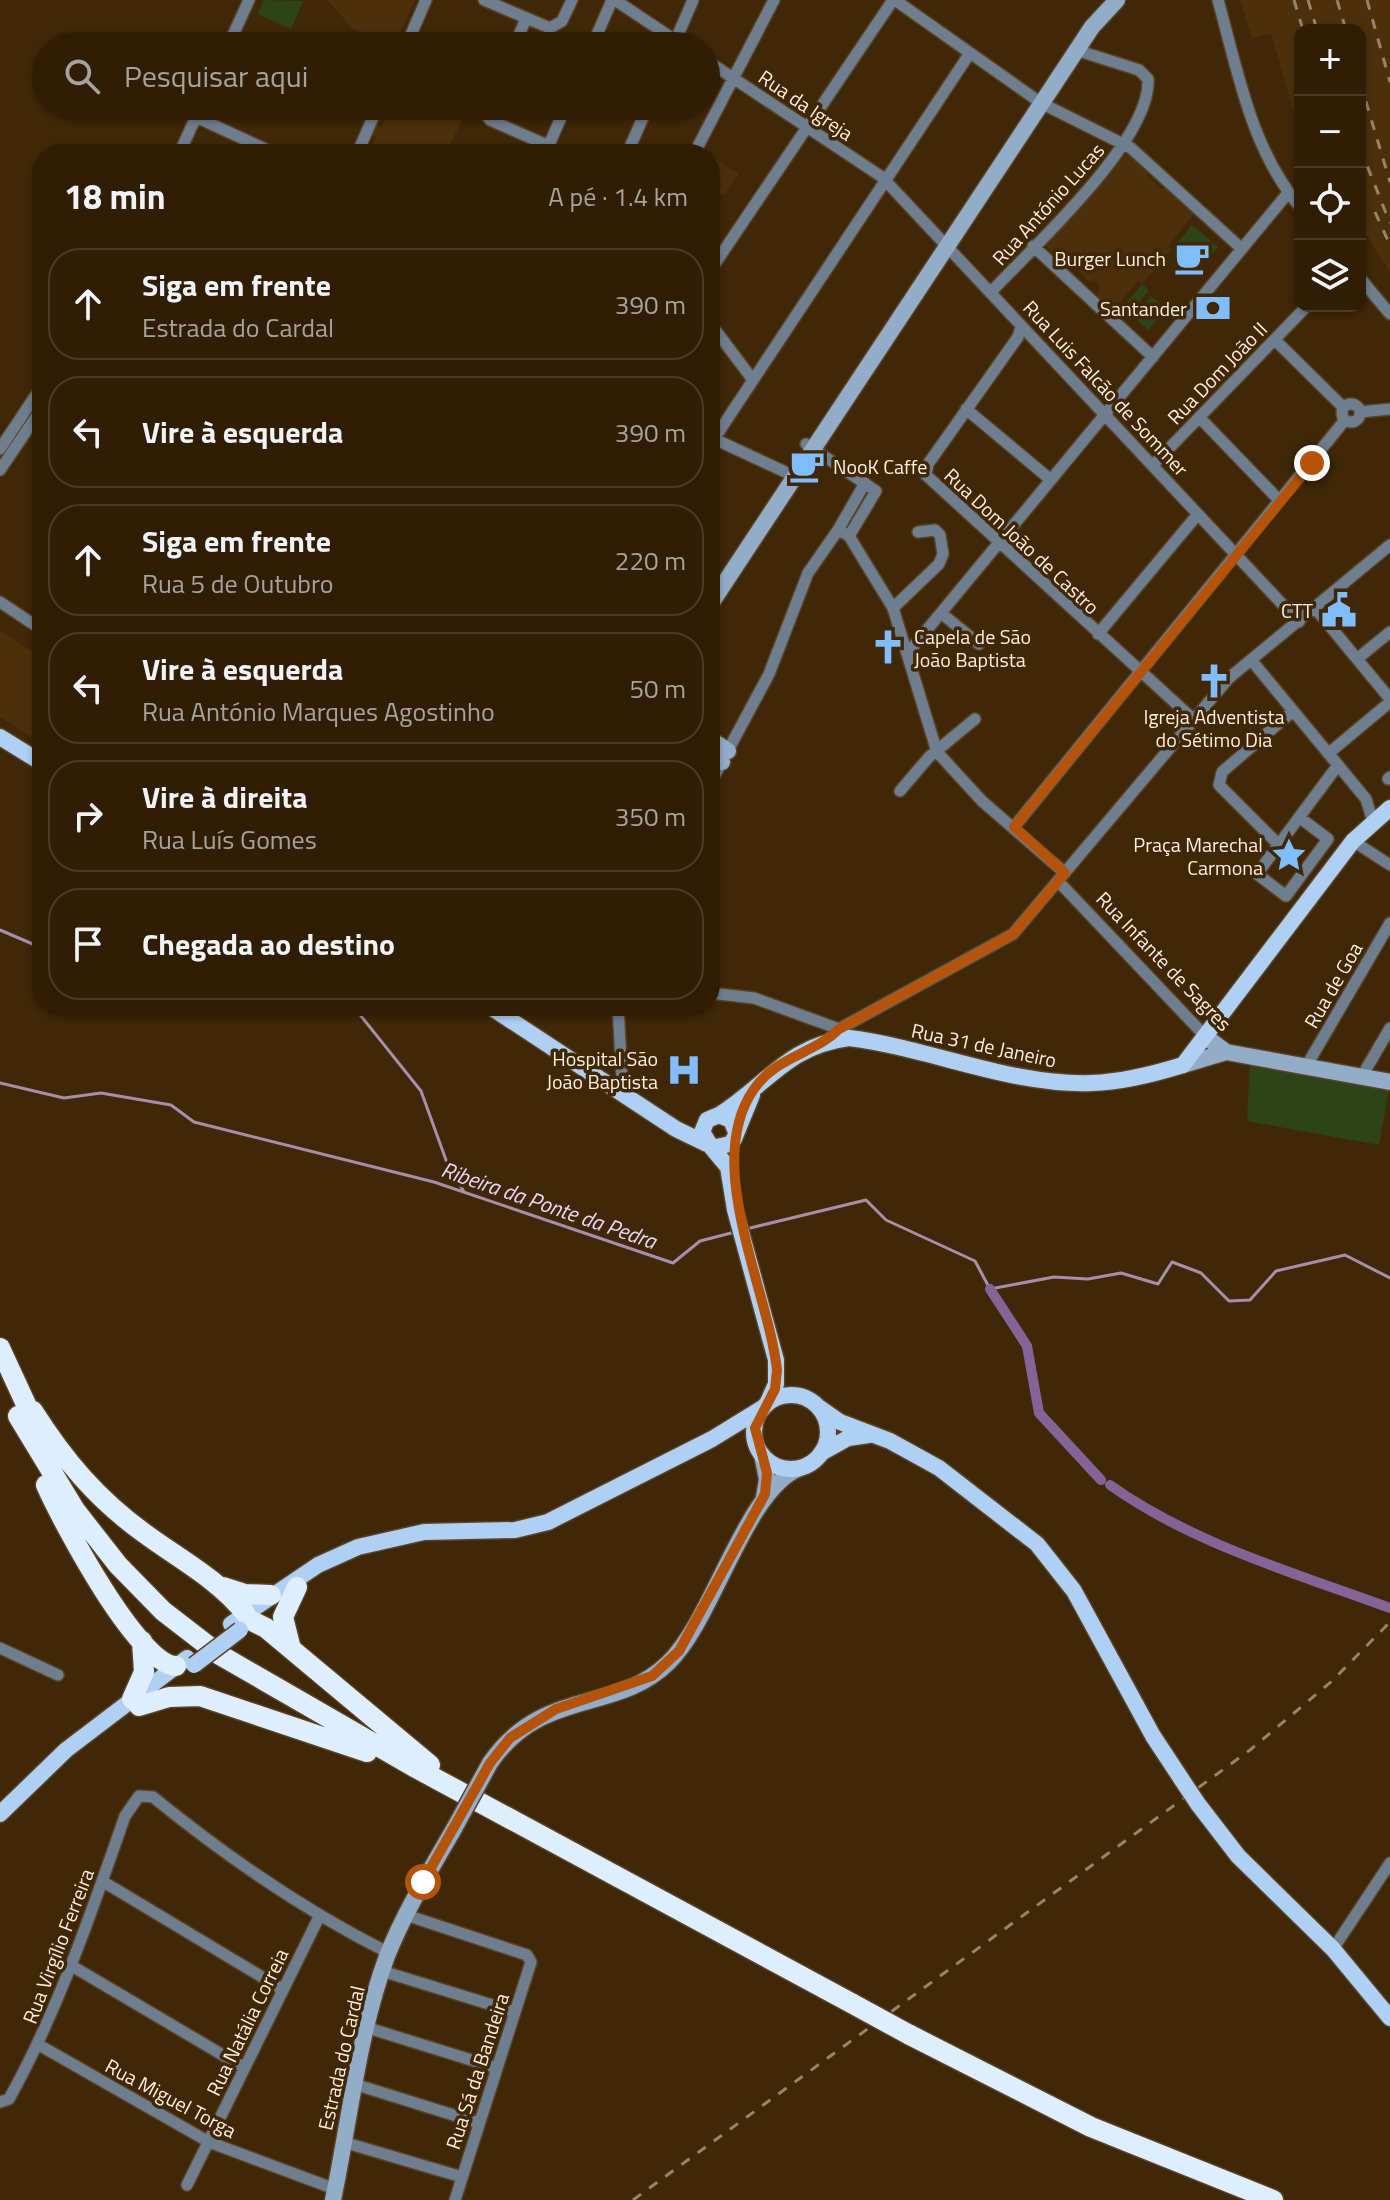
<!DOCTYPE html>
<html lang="pt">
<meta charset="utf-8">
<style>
body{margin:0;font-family:"Titillium Web",sans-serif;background:#372610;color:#f1f3f6}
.controls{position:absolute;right:24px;top:24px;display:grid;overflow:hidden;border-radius:16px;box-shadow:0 2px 6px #0004}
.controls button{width:72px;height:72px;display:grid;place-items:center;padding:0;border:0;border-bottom:2px solid #4a3b28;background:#2f1d06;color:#f1f3f6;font:40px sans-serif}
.stop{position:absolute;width:24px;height:24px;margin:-18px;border:6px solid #b45309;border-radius:50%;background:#fff}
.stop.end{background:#b45309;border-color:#fff;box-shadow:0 2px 8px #0008}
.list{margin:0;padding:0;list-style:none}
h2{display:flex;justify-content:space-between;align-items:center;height:104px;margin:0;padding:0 32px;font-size:34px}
h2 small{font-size:26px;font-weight:400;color:#a7a29b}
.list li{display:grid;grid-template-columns:52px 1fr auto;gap:24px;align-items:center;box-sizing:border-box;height:112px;margin:0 16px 16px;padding:0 16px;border:2px solid #4a3b28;border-radius:32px}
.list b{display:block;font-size:30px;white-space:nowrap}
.list p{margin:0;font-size:26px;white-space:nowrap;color:#a7a29b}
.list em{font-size:26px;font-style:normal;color:#a7a29b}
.icon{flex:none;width:44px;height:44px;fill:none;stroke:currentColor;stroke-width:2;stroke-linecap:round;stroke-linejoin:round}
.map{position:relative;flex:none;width:1390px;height:2200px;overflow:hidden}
.search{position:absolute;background:#2f1d06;box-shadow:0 2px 6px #0004;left:32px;top:32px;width:688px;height:88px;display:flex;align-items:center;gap:20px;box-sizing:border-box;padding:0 28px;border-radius:44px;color:#a7a29b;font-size:30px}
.panel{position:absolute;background:#2f1d06;box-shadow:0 2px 6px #0004;left:32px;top:144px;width:688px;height:872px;border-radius:32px}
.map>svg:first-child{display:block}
.built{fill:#4c300b}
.green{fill:#2f4319}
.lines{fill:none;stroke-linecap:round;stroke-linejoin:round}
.stream{stroke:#a78eab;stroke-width:3}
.canal{stroke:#826596;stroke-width:10}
.street-casing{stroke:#594326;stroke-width:14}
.secondary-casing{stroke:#594326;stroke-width:19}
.primary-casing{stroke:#594326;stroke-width:19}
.highway-casing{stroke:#594326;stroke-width:23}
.street{stroke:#6f7e8f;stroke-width:11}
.secondary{stroke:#93acc7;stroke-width:16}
.primary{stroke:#b0d0f3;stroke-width:16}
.highway{stroke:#deeeff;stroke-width:20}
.rail{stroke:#97846b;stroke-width:3;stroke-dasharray:10 10;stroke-linecap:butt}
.secondary-bridge-casing{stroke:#594326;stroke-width:19;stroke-linecap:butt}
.primary-bridge-casing{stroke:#594326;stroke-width:19;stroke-linecap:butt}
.highway-bridge-casing{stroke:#594326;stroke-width:23;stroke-linecap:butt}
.secondary-bridge{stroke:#93acc7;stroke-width:16}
.primary-bridge{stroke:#b0d0f3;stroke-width:16}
.highway-bridge{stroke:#deeeff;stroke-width:20}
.route{stroke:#b45309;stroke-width:10}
.labels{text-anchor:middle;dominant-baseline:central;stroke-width:7;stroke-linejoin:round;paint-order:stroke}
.street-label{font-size:20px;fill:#fceddc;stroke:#3f2708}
.poi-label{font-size:20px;fill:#fceddc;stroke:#3f2708;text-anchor:end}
.water-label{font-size:22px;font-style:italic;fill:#e7d6f5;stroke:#3f2708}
</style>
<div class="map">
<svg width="1390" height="2200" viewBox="0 0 1390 2200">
<rect width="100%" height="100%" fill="#3f2708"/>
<path class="built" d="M327,0H415L396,42L401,46H392L353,29Z
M1240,0H1390V273L1360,224V30H1300V134L1271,33L1252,38Z
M390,106H462L467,108L446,154H378L370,150L376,137L370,134L374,125L381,127Z
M710,155L739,174L723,196L718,192L714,198L710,196Z
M1126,155H1131L1152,171L1146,174L1162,189L1169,187L1194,214L1168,246L1172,249L1142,284L1138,281L1118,305L1110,307L1097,296L1100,285L1093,279L1090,282L1063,255L1061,264L1046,246L1055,230L1058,232Z
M0,630L42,658V744L0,717Z"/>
<path class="green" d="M264,0L303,1L291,29L257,14Z
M1192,225L1218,247L1208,259L1187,245L1178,255L1172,249Z
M1142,284L1149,290L1140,301L1145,304L1151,296L1166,309L1148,330L1122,308Z
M1250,1058L1390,1085L1379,1145L1247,1121Z"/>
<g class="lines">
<path class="stream" d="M0,930L42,948
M353,1006L421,1091L446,1160L464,1192
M0,1083L64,1098L101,1093L171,1105L194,1122L434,1182L673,1263L700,1241L735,1232
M746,1229L866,1200L886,1220L975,1261L990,1289L1054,1277L1088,1279L1121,1273L1158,1284L1172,1262L1201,1273L1229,1301L1250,1300L1276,1271L1345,1255L1390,1278"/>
<path class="canal" d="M990,1289L1027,1346L1039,1413L1101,1480
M1110,1485C1193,1544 1295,1573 1390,1608"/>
<g class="street-casing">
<path id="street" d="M484,0L550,28L562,21L572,0
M615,0L684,46
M895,0L1041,103L1131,148L1242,249
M1218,0C1238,72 1251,149 1300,207
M674,44L693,0
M228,46L249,0
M406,46L426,0
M514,46L526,19
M592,46L612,0
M706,60L882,177L1299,622
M480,106L490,120L549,146
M196,117L276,154
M179,154L201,106
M357,154L378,106
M545,154L566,106
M627,154L648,106
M694,154L774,0
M1033,246L1153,357
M710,271L893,0
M1360,278L1390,314
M992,291C1034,246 1152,139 1148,79L1139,70L1076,50
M710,323L753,380
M1021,327L1018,337L928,464L926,475L1193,719
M1275,340L1343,407
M1342 413a9 9 0 1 1 18 0a9 9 0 1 1-18 0Z
M966,409L1051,480
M1360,412L1390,409
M1199,417L1279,500
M710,437L794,476
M714,439L970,53
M806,444L876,491L849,536
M0,449L42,386
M1153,465L1307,306
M0,470L42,408
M865,483L838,530L849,536L893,608L937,752L982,801L1065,873
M710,491L713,493
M0,602L42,630
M893,608L939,564L943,554L940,535L935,530L918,532
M1315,608L1390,699
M941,613L979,644
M1098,634L1198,514
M907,654L1288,193
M1357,659L1390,632
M1252,661L1366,799L1373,822
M1329,753L1390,702
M1388,779L1390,777
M710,784L769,674L808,573L838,530
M900,791L929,757L975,719
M1299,817L1328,839L1286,896L1257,874L1338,765
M1014,827L1345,420
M1353,841L1390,865
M1279,845L1219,785L1222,772L1293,711
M1058,881L1206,1037
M710,993L754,998L839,1029
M827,1041L839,1029L1013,934L1229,678L1390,545
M1307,1065L1390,923
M1362,1076L1390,1028
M618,1089L622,1079L618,1006
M0,1648L58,1675
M102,1881L282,1989
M406,1915L527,1955L531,1962L455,2200
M1333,1949L1390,1863
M72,1966L243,2067
M382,1971L515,2012
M365,2027L497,2068
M39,2045L209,2142L335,2189
M354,2084L479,2123
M0,2102L9,2099C59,2009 91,1913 125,1816L139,1796L153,1797C228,1858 303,1910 389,1953
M343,2142L462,2177
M187,2185L319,1917"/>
</g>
<g class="secondary-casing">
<path id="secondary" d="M710,605L1092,27L1117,0
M710,739L728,751
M710,754L722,762
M1206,1037L1226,1052L1390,1082
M1183,1065L1226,1052
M762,1455L767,1479L764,1497
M490,1763C542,1687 616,1714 668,1663C714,1619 745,1489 800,1468
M333,2200C350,2119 358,2035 387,1956C405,1911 431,1869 455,1827"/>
</g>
<g class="primary-casing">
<path id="primary" d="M0,737L42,763
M489,1006L676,1129L707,1144
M719,1115C768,1084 787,1046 849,1038C930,1048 1011,1086 1092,1083C1124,1082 1154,1074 1183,1065L1353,841L1390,808
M736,1132L731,1120L719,1115L707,1120L702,1132L712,1148L730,1144L734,1139L752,1095
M712,1148L728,1167L735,1210L776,1360V1384L767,1404
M754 1432a37 37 0 1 1 74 0a37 37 0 1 1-74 0Z
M820,1408L840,1422L890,1441L939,1468L1037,1544L1074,1591L1153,1736L1182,1780
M821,1453L848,1438L869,1435
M231,1624L318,1565L358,1547L424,1532L515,1530L548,1522L712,1439L764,1407
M1198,1804L1238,1856L1333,1949L1390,2018
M0,1814L66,1750L187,1658"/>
</g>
<g class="highway-casing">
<path id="highway" d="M0,1348L36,1426
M33,1411C64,1460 97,1499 144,1533C179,1559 218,1579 245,1613
M18,1416L75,1510L118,1565L163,1611L220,1655L416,1768L853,2004
M46,1485C62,1521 138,1665 176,1666
M223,1587L245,1594L271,1595
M252,1621L266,1628L430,1765
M291,1649L283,1617L297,1587
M132,1699L144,1672L142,1641
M139,1706L169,1697L200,1696L367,1752
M908,2034L1091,2127L1273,2200"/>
</g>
<use href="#street" class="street"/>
<use href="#secondary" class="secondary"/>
<use href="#primary" class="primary"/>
<use href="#highway" class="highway"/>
<path class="rail" d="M1294,0L1303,30
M1308,0L1317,30
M1337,0L1346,30
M1367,0L1390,82
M1360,82L1390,182
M1360,148L1390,223
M1375,212L1390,245
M633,2200L1250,1750L1332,1681L1390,1622"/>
<g class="secondary-bridge-casing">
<path id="secondary-bridge" d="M455,1827L490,1763"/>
</g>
<g class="primary-bridge-casing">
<path id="primary-bridge" d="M194,1665L240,1630
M1182,1780L1198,1804"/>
</g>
<g class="highway-bridge-casing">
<path id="highway-bridge" d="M853,2004L908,2034"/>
</g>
<use href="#secondary-bridge" class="secondary-bridge"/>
<use href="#primary-bridge" class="primary-bridge"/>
<use href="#highway-bridge" class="highway-bridge"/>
</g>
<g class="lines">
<path class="route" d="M423,1882L490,1763L510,1738L556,1709L652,1676L679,1651L765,1494L767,1473L755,1428L775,1389L777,1370C768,1289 702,1163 754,1089C777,1056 814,1054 839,1029L1013,934L1065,873L1014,827L1312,463"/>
</g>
<defs>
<g id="cafe-bare" transform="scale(2.76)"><path d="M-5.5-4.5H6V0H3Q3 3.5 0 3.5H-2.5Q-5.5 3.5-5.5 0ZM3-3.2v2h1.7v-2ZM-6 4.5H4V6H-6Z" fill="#81bdfa" stroke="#3f2708" stroke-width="2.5" paint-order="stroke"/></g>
<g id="bank-bare" transform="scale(2.76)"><path d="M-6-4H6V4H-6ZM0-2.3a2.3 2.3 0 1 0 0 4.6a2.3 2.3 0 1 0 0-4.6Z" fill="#81bdfa" stroke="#3f2708" stroke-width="2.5" paint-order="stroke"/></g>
<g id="civic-bare" transform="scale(2.76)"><path d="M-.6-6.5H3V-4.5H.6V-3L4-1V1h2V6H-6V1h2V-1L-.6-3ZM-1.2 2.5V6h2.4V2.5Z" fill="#81bdfa" stroke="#3f2708" stroke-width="2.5" paint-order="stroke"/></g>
<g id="church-bare" transform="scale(2.76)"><path d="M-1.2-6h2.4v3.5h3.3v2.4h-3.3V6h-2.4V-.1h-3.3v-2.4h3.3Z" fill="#81bdfa" stroke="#3f2708" stroke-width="2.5" paint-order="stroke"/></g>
<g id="sight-bare" transform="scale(2.76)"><path d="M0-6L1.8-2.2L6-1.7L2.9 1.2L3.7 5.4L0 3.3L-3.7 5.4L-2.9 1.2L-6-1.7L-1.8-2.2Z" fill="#81bdfa" stroke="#3f2708" stroke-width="2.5" paint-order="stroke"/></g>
<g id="hospital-bare" transform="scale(2.76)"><path d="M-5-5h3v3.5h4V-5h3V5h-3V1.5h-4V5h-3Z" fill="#81bdfa" stroke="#3f2708" stroke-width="2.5" paint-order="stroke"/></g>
</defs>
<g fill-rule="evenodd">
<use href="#cafe-bare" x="1192" y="258"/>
<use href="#bank-bare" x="1213" y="308"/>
<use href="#cafe-bare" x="807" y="466"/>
<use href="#civic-bare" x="1339" y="610"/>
<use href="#church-bare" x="888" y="647"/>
<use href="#church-bare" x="1214" y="681"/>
<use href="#sight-bare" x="1289" y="855"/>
<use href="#hospital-bare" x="684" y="1070"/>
</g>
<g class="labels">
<g class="street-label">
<text transform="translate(806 105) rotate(34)">Rua da Igreja</text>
<text transform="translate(1048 204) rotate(-48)">Rua António Lucas</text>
<text transform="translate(1217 373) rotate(-46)">Rua Dom João II</text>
<text transform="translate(1106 388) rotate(47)">Rua Luis Falcão de Sommer</text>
<text transform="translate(1022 541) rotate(43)">Rua Dom João de Castro</text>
<text transform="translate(1164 961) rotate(46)">Rua Infante de Sagres</text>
<text transform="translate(1333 985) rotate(-60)">Rua de Goa</text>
<text transform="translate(984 1045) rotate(12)">Rua 31 de Janeiro</text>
<text transform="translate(58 1946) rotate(-69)">Rua Virgílio Ferreira</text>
<text transform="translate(247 2022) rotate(-64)">Rua Natália Correia</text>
<text transform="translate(341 2058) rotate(-77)">Estrada do Cardal</text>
<text transform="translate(477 2071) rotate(-72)">Rua Sá da Bandeira</text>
<text transform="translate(171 2098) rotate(28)">Rua Miguel Torga</text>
</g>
<g class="poi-label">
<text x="1166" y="258">Burger Lunch</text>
<text x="1187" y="308">Santander</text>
<text x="833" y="466" text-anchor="start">NooK Caffe</text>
<text x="1313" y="610">CTT</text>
<text x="914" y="636" text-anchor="start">Capela de São<tspan x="914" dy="23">João Baptista</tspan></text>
<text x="1214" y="716" text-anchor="middle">Igreja Adventista<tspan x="1214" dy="23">do Sétimo Dia</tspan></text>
<text x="1263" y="844">Praça Marechal<tspan x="1263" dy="23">Carmona</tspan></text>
<text x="658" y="1058">Hospital São<tspan x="658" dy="23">João Baptista</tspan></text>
</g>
<g class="water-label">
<text transform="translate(549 1205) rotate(19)">Ribeira da Ponte da Pedra</text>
</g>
</g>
</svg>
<div class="controls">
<button>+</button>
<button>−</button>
<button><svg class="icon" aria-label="locate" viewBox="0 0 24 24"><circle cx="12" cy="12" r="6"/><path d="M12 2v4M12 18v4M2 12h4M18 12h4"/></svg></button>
<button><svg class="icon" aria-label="layers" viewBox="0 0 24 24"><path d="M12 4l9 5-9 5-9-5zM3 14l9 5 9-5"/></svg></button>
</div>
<div class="stop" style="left:423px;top:1882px"></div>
<div class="stop end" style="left:1312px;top:463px"></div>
<div class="search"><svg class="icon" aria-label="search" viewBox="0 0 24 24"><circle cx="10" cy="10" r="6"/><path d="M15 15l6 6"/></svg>Pesquisar aqui</div>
<section class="panel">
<h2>18 min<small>A pé · 1.4 km</small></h2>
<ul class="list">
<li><svg class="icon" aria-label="ahead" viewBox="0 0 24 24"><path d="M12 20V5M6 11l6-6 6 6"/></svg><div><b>Siga em frente</b><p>Estrada do Cardal</p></div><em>390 m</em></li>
<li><svg class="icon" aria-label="left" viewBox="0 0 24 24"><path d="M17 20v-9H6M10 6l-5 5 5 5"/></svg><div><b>Vire à esquerda</b></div><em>390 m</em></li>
<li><svg class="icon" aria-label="ahead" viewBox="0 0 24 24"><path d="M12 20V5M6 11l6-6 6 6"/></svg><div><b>Siga em frente</b><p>Rua 5 de Outubro</p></div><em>220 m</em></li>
<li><svg class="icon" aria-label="left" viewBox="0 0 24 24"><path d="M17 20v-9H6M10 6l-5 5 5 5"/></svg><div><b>Vire à esquerda</b><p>Rua António Marques Agostinho</p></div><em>50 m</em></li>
<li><svg class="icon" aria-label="right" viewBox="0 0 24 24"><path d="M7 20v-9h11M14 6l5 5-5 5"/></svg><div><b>Vire à direita</b><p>Rua Luís Gomes</p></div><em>350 m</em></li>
<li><svg class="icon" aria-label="arrive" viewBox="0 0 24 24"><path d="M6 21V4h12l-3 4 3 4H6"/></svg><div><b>Chegada ao destino</b></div></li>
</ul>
</section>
</div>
